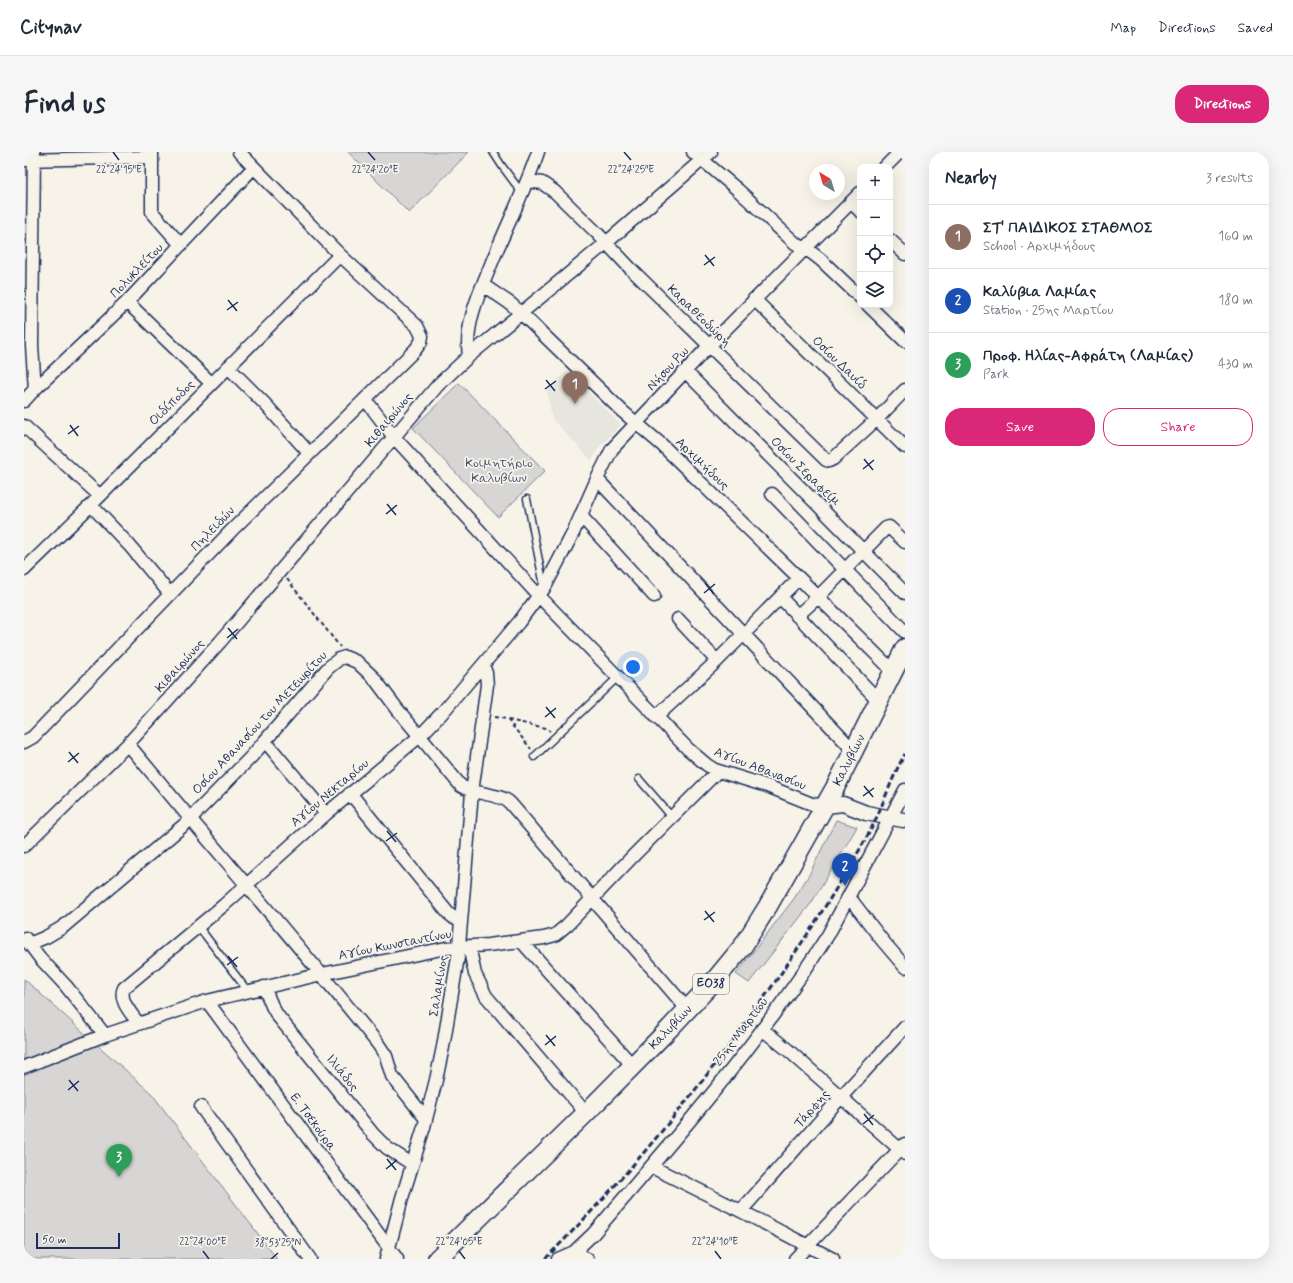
<!DOCTYPE html>
<meta charset="utf-8">
<style>
body{margin:0;font-family:Mynerve,sans-serif;background:#f6f6f7;color:#1f2937}
.controls{position:absolute;right:12px;top:12px;display:grid;overflow:hidden;border-radius:8px;box-shadow:0 4px 16px #0002}
.controls button{width:36px;height:36px;display:grid;place-items:center;padding:0;border:0;border-bottom:1px solid #e0e1e3;background:#fff;color:#1f2937;font:20px sans-serif}
.compass{position:absolute;left:785px;top:12px;width:36px;height:36px;border-radius:50%;background:#fff;box-shadow:0 4px 16px #0002;rotate:322deg}
.scale{position:absolute;left:12px;bottom:10px;width:84px;box-sizing:border-box;padding-left:4px;border:2px solid #1b2f5e;border-top:0;font-size:11px;line-height:14px;white-space:nowrap;color:#1b2f5e;-webkit-text-stroke:3px #f7f3e8;paint-order:stroke}
.you{position:absolute;left:609px;top:515px;width:14px;height:14px;margin:-10px;border:3px solid #fff;border-radius:50%;background:#1a73e8;box-shadow:0 0 0 6px #1a73e833}
.badge{display:grid;place-items:center;width:26px;height:26px;border-radius:50%;background:#db2777;color:#fff;font-size:13px;font-weight:700}
.pin{position:absolute;translate:-50% -33px;filter:drop-shadow(0 1px 2px #0008)}
.pin::after{content:'';position:absolute;top:21px;width:14px;height:12px;background:inherit;clip-path:polygon(0 0,100% 0,50% 100%)}
.list{margin:0;padding:0;list-style:none}
h2{display:flex;justify-content:space-between;align-items:center;height:52px;margin:0;padding:0 16px;font-size:17px}
h2 small{font-size:13px;font-weight:400;color:#747a83}
.list li{display:grid;grid-template-columns:26px 1fr auto;gap:12px;align-items:center;box-sizing:border-box;height:64px;padding:0 16px;border-top:1px solid #e0e1e3}
.list b{display:block;font-size:15px;white-space:nowrap}
.list p{margin:0;font-size:13px;white-space:nowrap;color:#747a83}
.list em{font-size:13px;font-style:normal;color:#747a83}
.actions{display:flex;gap:8px;padding:12px 16px}
.actions a{flex:1;padding:9px 0;border:1px solid #db2777;border-radius:16px;text-align:center;font-size:14px;color:#db2777}
.actions .main{background:#db2777;color:#fff}
.icon{flex:none;width:22px;height:22px;fill:none;stroke:currentColor;stroke-width:2;stroke-linecap:round;stroke-linejoin:round}
.map{position:relative;flex:none;width:881px;height:1107px;overflow:hidden;border-radius:16px}
header{display:flex;align-items:center;gap:24px;box-sizing:border-box;height:56px;padding:0 20px;background:#fff;border-bottom:1px solid #e0e1e3}
header strong{font-size:19px}
nav{display:flex;gap:22px;margin-inline-start:auto;font-size:14px}
.intro{display:flex;align-items:center;justify-content:space-between;box-sizing:border-box;height:96px;padding:0 24px}
h1{margin:0;font-size:28px}
.button{padding:10px 18px;border-radius:16px;background:#db2777;color:#fff;font-size:14px;font-weight:700}
main{display:flex;gap:24px;padding:0 24px}
aside{flex:1;background:#fff;border-radius:16px;box-shadow:0 4px 16px #0002}
.map>svg:first-child{display:block}
.built{fill:#e6e5de}
.green{fill:#d7d6d4;stroke:#798299}
.lines{fill:none;stroke-linecap:round;stroke-linejoin:round}
.service-casing{stroke:#1b2f5e;stroke-width:9}
.minor-casing{stroke:#1b2f5e;stroke-width:15}
.tertiary-casing{stroke:#1b2f5e;stroke-width:17}
.primary-casing{stroke:#1b2f5e;stroke-width:21}
.path{stroke:#1b2f5e;stroke-width:2;stroke-dasharray:4 3;stroke-linecap:butt}
.service{stroke:#f7f3e8;stroke-width:6}
.minor{stroke:#f7f3e8;stroke-width:12}
.tertiary{stroke:#f7f3e8;stroke-width:14}
.primary{stroke:#f7f3e8;stroke-width:18}
.rail{stroke:#1b2f5e;stroke-width:3;stroke-dasharray:6 3;stroke-linecap:butt}
.ticks{fill:none;stroke:#1b2f5e;stroke-width:1.5}
.labels{text-anchor:middle;dominant-baseline:central;stroke-width:3.5;stroke-linejoin:round;paint-order:stroke}
.shield{fill:#f7f3e8;stroke:#5d6a87;stroke-width:1}
.shield-label{font-size:12px;font-weight:bold;fill:#1b2f5e}
.street-label{font-size:13px;fill:#1b2f5e;stroke:#f7f3e8}
.park-label{font-size:13px;fill:#415076;stroke:#f7f3e8}
.ticks-label{font-size:10px;text-anchor:middle;fill:#1b2f5e;stroke:#f7f3e8;stroke-width:3.5;stroke-linejoin:round;paint-order:stroke}
</style>
<header>
<strong>Citynav</strong>
<nav><a>Map</a><a>Directions</a><a>Saved</a></nav>
</header>
<div class="intro"><h1>Find us</h1><a class="button">Directions</a></div>
<main>
<div class="map">
<svg width="881" height="1107" viewBox="0 0 881 1107">
<rect width="100%" height="100%" fill="#f7f3e8"/>
<filter id="ink" filterUnits="userSpaceOnUse"><feTurbulence type="fractalNoise" baseFrequency=".025" numOctaves="2"/><feDisplacementMap in="SourceGraphic" scale="8" xChannelSelector="R" yChannelSelector="G"/><feConvolveMatrix kernelMatrix="1 2 1 2 8 2 1 2 1" color-interpolation-filters="sRGB"/></filter>
<g filter="url(#ink)">
<path class="built" d="M543,219L597,273L575,295L568,309L528,267L523,238Z"/>
<path class="green" d="M324,0H445L385,61Z
M435,231L521,319L474,365L389,276Z
M812,668L833,675L788,750L725,831L712,822L769,748L785,723Z
M0,827L128,942L253,1107H0Z"/>
<g class="lines">
<g class="service-casing">
<path id="service" d="M469,0L478,14L498,41
M503,347L520,434
M510,605L594,525
M615,627L648,665
M174,774L223,838"/>
</g>
<g class="minor-casing">
<path id="minor" d="M128,0V60L157,93
M669,0L714,38L771,91L788,101L797,108L836,145
M0,8L128,5
M861,15L876,0
M504,29L518,31L531,40L573,81L607,117L802,308L805,309L809,307L853,267L881,238
M827,50L836,59
M866,88L881,102
M459,133L487,152L498,162L598,259L638,293L775,426L870,520
M730,147L881,295
M103,150L187,231
M844,153L881,189
M445,204C440,172 456,140 468,110C483,73 501,38 514,0
M204,215L241,252L285,301
M661,219L881,441
M11,237L103,150L230,15
M341,247L370,285L515,444L664,597L683,613L691,618L743,634L788,652L801,654
M0,249L11,237L8,194L10,0
M0,274L76,344
M573,327L830,599
M748,342L881,480
M67,353L105,393L146,442
M557,364L630,444
M0,418L67,353L316,103
M757,446L855,549
M773,464L794,445L862,376L865,375L881,390
M654,467L693,509
M632,565L693,509L775,426
M241,589L302,662
M0,590L9,585L208,378L391,198L397,190L398,184L393,174L316,103L215,0
M104,592C187,693 273,790 354,892L362,904L368,924L402,967
M326,641L424,761L430,766L436,769
M0,694L104,592L196,490L414,233L445,204L582,91L687,0
M825,745L858,788L881,815
M1,786L16,806L42,834L81,883
M498,790L609,914
M5,792L22,785L39,775L160,673L227,605L304,516L315,507L321,505L333,510L350,526L374,558L437,634C451,643 476,641 486,651L664,858
M445,794L451,822L462,844L562,961
M240,835L248,854L253,863L349,982L363,996L388,1012
M183,849L373,1107
M114,871C108,862 94,848 100,836L200,753L302,662L396,584L418,561L495,470L521,435L549,381L573,327L588,297L685,194L836,41
M738,877L764,898L881,1002
M0,915L81,883L183,849L298,822L422,796L464,793L520,786L531,783L543,773L611,702L694,619
M177,955L286,1107
M628,1015L717,1059L809,1107
M717,1059L817,945L881,875
M550,1100L563,1107
M362,1107L378,1046L400,975L412,928L419,895L434,805L448,640L463,533L462,521L459,513
M534,1107L550,1100L569,1082C652,986 736,890 804,783L881,638
M771,1107L881,992"/>
</g>
<g class="tertiary-casing">
<path id="tertiary" d="M801,654L819,652L842,661L879,668"/>
</g>
<g class="primary-casing">
<g id="primary">
<path id="s1" d="M413,1107L562,961L646,876L691,828L719,794L744,754L812,634L881,496"/>
</g>
</g>
<path class="path" d="M263,427L316,495
M470,565L483,567L507,597
M484,568L522,576L526,579"/>
<use href="#service" class="service"/>
<use href="#minor" class="minor"/>
<use href="#tertiary" class="tertiary"/>
<use href="#primary" class="primary"/>
<path class="rail" d="M521,1107C595,1034 661,954 722,871C755,825 787,779 816,730C829,708 844,686 854,662C863,642 870,621 881,602"/>
</g>
</g>
<path class="ticks" d="M89,0L95,8M344,0L351,8M600,0L607,8M681,103L690,114M680,113L691,105M204,148L213,159M203,158L214,150M522,228L531,239M521,237L532,229M46,273L54,284M44,282L55,274M840,307L849,318M839,317L850,308M363,352L372,363M362,362L373,353M681,431L690,442M680,441L691,432M204,476L213,487M203,486L214,477M522,555L531,566M521,565L532,556M45,600L54,611M44,610L55,601M840,634L849,645M839,644L850,636M363,679L372,690M362,689L373,681M681,759L690,770M680,768L691,760M204,804L213,815M203,813L214,805M522,883L531,894M521,893L532,884M45,928L54,939M44,938L55,929M840,962L849,973M839,972L850,963M363,1007L372,1018M362,1017L373,1008M179,1099L185,1107M435,1099L441,1107M691,1099L697,1107M247,1107L254,1101"/>
<g class="labels">
<rect class="shield" x="669" y="822" width="36" height="20" rx="3"/>
<g class="shield-label">
<text x="687" y="832">ΕΟ38</text>
</g>
<g class="street-label">
<text transform="translate(113 119) rotate(-46)">Πολυκλείτου</text>
<text transform="translate(675 164) rotate(44)">Καραθεοδώρη</text>
<text transform="translate(815 211) rotate(44)">Οσίου Δαυίδ</text>
<text transform="translate(644 217) rotate(-47)">Νήσου Ρω</text>
<text transform="translate(148 251) rotate(-45)">Οιδίποδος</text>
<text transform="translate(365 268) rotate(-50)">Κιθαιρώνος</text>
<text transform="translate(678 312) rotate(44)">Αρχιμήδους</text>
<text transform="translate(781 320) rotate(45)">Οσίου Σεραφείμ</text>
<text transform="translate(189 377) rotate(-46)">Πηλειδών</text>
<text transform="translate(156 514) rotate(-48)">Κιθαιρώνος</text>
<text transform="translate(236 571) rotate(-47)">Οσίου Αθανασίου του Μετεωρίτου</text>
<text stroke="none"><textPath href="#s1" startOffset="652">Καλυβίων</textPath></text>
<text transform="translate(736 617) rotate(21)">Αγίου Αθανασίου</text>
<text transform="translate(306 641) rotate(-40)">Αγίου Νεκταρίου</text>
<text transform="translate(371 793) rotate(-11)">Αγίου Κωνσταντίνου</text>
<text transform="translate(415 834) rotate(-81)">Σαλαμίνος</text>
<text stroke="none"><textPath href="#s1" startOffset="329">Καλυβίων</textPath></text>
<text transform="translate(717 880) rotate(-53)">25ης Μαρτίου</text>
<text transform="translate(318 921) rotate(51)">Ιλιάδος</text>
<text transform="translate(788 957) rotate(-49)">Τάρφης</text>
<text transform="translate(289 970) rotate(54)">Ε. Τσεκούρα</text>
</g>
<g class="park-label">
<text x="475" y="311">Κοιμητήριο<tspan x="475" dy="15">Καλυβίων</tspan></text>
</g>
</g>
<g class="ticks-label">
<text x="95" y="21">22°24'15"E</text>
<text x="351" y="21">22°24'20"E</text>
<text x="607" y="21">22°24'25"E</text>
<text x="179" y="1093">22°24'00"E</text>
<text x="435" y="1093">22°24'05"E</text>
<text x="691" y="1093">22°24'10"E</text>
<text x="254" y="1094">38°53'25"N</text>
</g>
</svg>
<div class="controls">
<button>+</button>
<button>−</button>
<button><svg class="icon" aria-label="locate" viewBox="0 0 24 24"><circle cx="12" cy="12" r="6"/><path d="M12 2v4M12 18v4M2 12h4M18 12h4"/></svg></button>
<button><svg class="icon" aria-label="layers" viewBox="0 0 24 24"><path d="M12 4l9 5-9 5-9-5zM3 14l9 5 9-5"/></svg></button>
</div>
<svg class="compass" viewBox="-18 -18 36 36"><path d="M0-13l5 13h-10z" fill="#e53935"/><path d="M0 13l5-13h-10z" fill="#747a83"/></svg>
<div class="scale">50 m</div>
<div class="you"></div>
<div class="pin badge" style="left:551px;top:252px;background:#8d6e63">1</div>
<div class="pin badge" style="left:821px;top:734px;background:#1a4fb4">2</div>
<div class="pin badge" style="left:95px;top:1025px;background:#2e9e5b">3</div>
</div>
<aside>
<h2>Nearby<small>3 results</small></h2>
<ul class="list">
<li><span class="badge" style="background:#8d6e63">1</span><div><b>ΣΤ' ΠΑΙΔΙΚΟΣ ΣΤΑΘΜΟΣ</b><p>School · Αρχιμήδους</p></div><em>160 m</em></li>
<li><span class="badge" style="background:#1a4fb4">2</span><div><b>Καλύβια Λαμίας</b><p>Station · 25ης Μαρτίου</p></div><em>180 m</em></li>
<li><span class="badge" style="background:#2e9e5b">3</span><div><b>Προφ. Ηλίας-Αφράτη (Λαμίας)</b><p>Park</p></div><em>430 m</em></li>
</ul>
<div class="actions"><a class="main">Save</a><a>Share</a></div>
</aside>
</main>
